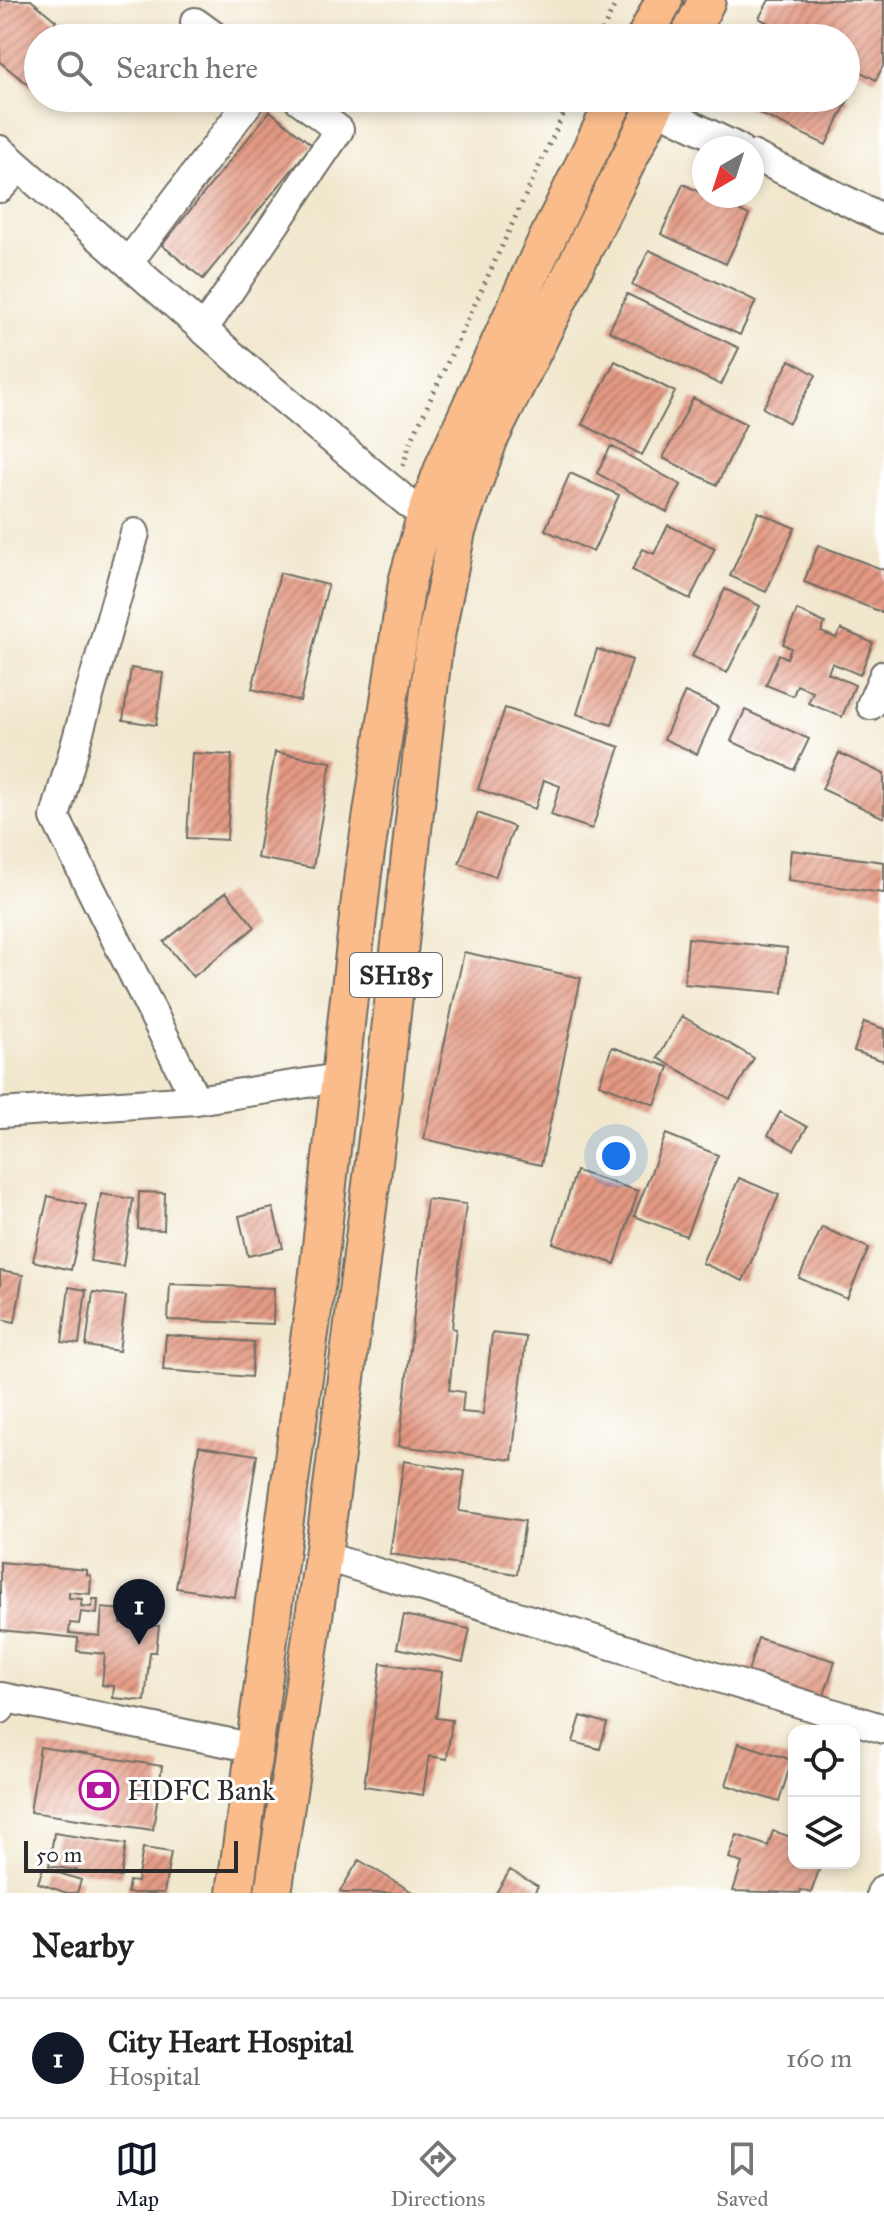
<!DOCTYPE html>
<style>
body{margin:0;font-family:"IM FELL Great Primer",serif;background:#f6f6f6;color:#222}
.controls{position:absolute;right:24px;bottom:24px;display:grid;overflow:hidden;border-radius:16px;box-shadow:0 4px 12px #0003}
.controls button{width:72px;height:72px;display:grid;place-items:center;padding:0;border:0;border-bottom:2px solid #e0e0e0;background:#fff;color:#222;font:40px sans-serif}
.compass{position:absolute;left:692px;top:136px;width:72px;height:72px;border-radius:50%;background:#fff;box-shadow:0 4px 12px #0003;rotate:219deg}
.scale{position:absolute;left:24px;bottom:20px;width:214px;box-sizing:border-box;padding-left:8px;border:4px solid #2b2b2b;border-top:0;font-size:22px;line-height:28px;white-space:nowrap;color:#2b2b2b;-webkit-text-stroke:6px #fff;paint-order:stroke}
.you{position:absolute;left:616px;top:1156px;width:28px;height:28px;margin:-20px;border:6px solid #fff;border-radius:50%;background:#1a73e8;box-shadow:0 0 0 12px #1a73e833}
.badge{display:grid;place-items:center;width:52px;height:52px;border-radius:50%;background:#111827;color:#fff;font-size:26px;font-weight:700}
.pin{position:absolute;translate:-50% -66px;filter:drop-shadow(0 2px 4px #0008)}
.pin::after{content:'';position:absolute;top:42px;width:28px;height:24px;background:inherit;clip-path:polygon(0 0,100% 0,50% 100%)}
.list{margin:0;padding:0;list-style:none}
h2{display:flex;justify-content:space-between;align-items:center;height:104px;margin:0;padding:0 32px;font-size:34px}
h2 small{font-size:26px;font-weight:400;color:#767676}
.list li{display:grid;grid-template-columns:52px 1fr auto;gap:24px;align-items:center;box-sizing:border-box;height:120px;padding:0 32px;border-top:2px solid #e0e0e0}
.list b{display:block;font-size:30px;white-space:nowrap}
.list p{margin:0;font-size:26px;white-space:nowrap;color:#767676}
.list em{font-size:26px;font-style:normal;color:#767676}
.icon{flex:none;width:44px;height:44px;fill:none;stroke:currentColor;stroke-width:2;stroke-linecap:round;stroke-linejoin:round}
.map{position:relative;flex:none;width:884px;height:1893px;overflow:hidden}
.search{position:absolute;background:#fff;box-shadow:0 4px 12px #0003;left:24px;right:24px;top:24px;height:88px;display:flex;align-items:center;gap:20px;box-sizing:border-box;padding:0 28px;border-radius:44px;color:#767676;font-size:30px}
.sheet{height:224px;background:#fff}
nav{display:flex;justify-content:space-around;align-items:center;box-sizing:border-box;height:112px;border-top:2px solid #e0e0e0;background:#fff;font-size:22px;color:#767676}
nav a{display:grid;justify-items:center;gap:4px}
nav .on{color:#111827}
.map>svg:first-child{display:block}
.building{fill:url(#building-hatch)}
.lines{fill:none;stroke-linecap:round;stroke-linejoin:round}
.minor-casing{stroke:#706d64;stroke-width:32}
.major-casing{stroke:#706d64;stroke-width:40}
.path{stroke:#706d64;stroke-width:5;stroke-dasharray:2 6;stroke-linecap:butt}
.minor{stroke:#fff;stroke-width:28}
.major{stroke:#fabc8b;stroke-width:36}
.labels{text-anchor:middle;dominant-baseline:central;stroke-width:6;stroke-linejoin:round;paint-order:stroke}
.shield{fill:#fff;stroke:#6b6b6b;stroke-width:2}
.shield-label{font-size:26px;font-weight:bold;fill:#2b2b2b}
.poi-label{font-size:28px;fill:#2b2b2b;stroke:#fff;text-anchor:start}
</style>
<div class="map">
<svg width="884" height="1893" viewBox="0 0 884 1893">
<defs>
<pattern id="building-hatch" width="6" height="6" patternUnits="userSpaceOnUse" patternTransform="scale(2)"><rect width="6" height="6" fill="#e39983"/><path d="M-1 1l2-2M0 6l6-6M5 7l2-2" fill="none" stroke="#b87d6b"/></pattern>
</defs>
<rect width="100%" height="100%" fill="#fff"/>
<filter id="ink" filterUnits="userSpaceOnUse"><feTurbulence type="fractalNoise" baseFrequency=".0125" numOctaves="2"/><feDisplacementMap in="SourceGraphic" scale="16" xChannelSelector="R" yChannelSelector="G"/><feConvolveMatrix kernelMatrix="1 2 1 2 8 2 1 2 1" color-interpolation-filters="sRGB"/></filter>
<filter id="wash" filterUnits="userSpaceOnUse"><feTurbulence type="fractalNoise" baseFrequency=".006" numOctaves="4" result="noise"/><feDisplacementMap in="SourceGraphic" scale="32" xChannelSelector="R" yChannelSelector="G"/><feGaussianBlur stdDeviation="1.8" result="paint"/><feColorMatrix in="noise" values="0 0 0 0 0 0 0 0 0 0 0 0 0 0 0 0 0 1.4 0 .05"/><feComposite in="paint" operator="in"/></filter>
<g filter="url(#wash)">
<rect width="100%" height="100%" fill="#f1e7cd"/>
<g id="blocks">
<path class="building" d="M0,0H31L56,21L47,33L53,38H38L37,92L0,62Z
M769,0H884V64L876,80L846,64V38H796L759,18Z
M727,98H849L826,145Z
M270,111L312,145L203,279L162,245Z
M683,184L749,215L726,264L661,234Z
M649,250L756,301L740,335L632,285Z
M627,294L739,348L721,385L609,331Z
M790,360L816,375L789,423L763,408Z
M615,361L675,392L642,455L582,424Z
M693,398L746,424L717,485L663,458Z
M611,446L681,485L667,512L597,473Z
M570,473L619,495L593,552L545,530Z
M758,512L795,528L766,592L730,576Z
M668,525L715,548L690,599L632,570L643,549L654,554Z
M818,545L884,570V613L804,582Z
M280,573L328,585L300,701L252,689Z
M725,589L760,606L727,673L692,656Z
M797,610L825,623L821,632L836,638L841,629L873,643L860,675L832,663L828,673L855,685L842,717L808,703L813,692L797,685L793,696L766,685L779,654L787,658L791,648L783,644Z
M597,649L632,660L612,725L577,714Z
M131,668L163,673L156,725L123,720Z
M685,692L718,707L697,754L664,739Z
M505,708L620,747L592,829L551,815L560,786L544,780L535,809L478,789Z
M745,710L809,739L794,770L731,741Z
M275,752L331,762L313,868L257,858Z
M192,753L232,755L227,840L187,838Z
M839,753L884,774V818L822,789Z
M478,813L514,827L495,877L459,863Z
M791,850L884,862V893L788,880Z
M226,892L255,927L193,977L164,942Z
M688,938L787,948L783,993L684,984Z
M464,952L581,978L541,1165L424,1139Z
M682,1016L754,1058L730,1099L658,1058Z
M864,1022L884,1029V1061L854,1051Z
M612,1047L669,1067L655,1105L599,1084Z
M780,1112L807,1127L794,1150L768,1135Z
M666,1134L718,1155L686,1236L634,1216Z
M576,1171L638,1191L615,1264L553,1243Z
M739,1178L779,1195L743,1281L702,1263Z
M139,1192L165,1193L164,1230L138,1229Z
M101,1194L133,1199L123,1266L90,1261Z
M48,1196L86,1205L71,1270L33,1261Z
M427,1199L466,1204L452,1328L456,1329L449,1390L464,1392L462,1412L483,1414L492,1333L526,1337L512,1460L399,1446Z
M273,1208L283,1248L248,1256L239,1216Z
M822,1227L869,1248L847,1299L799,1278Z
M0,1271L23,1275L15,1322L0,1319Z
M170,1284L274,1288L273,1324L168,1320Z
M69,1287L86,1290L79,1344L62,1342Z
M93,1292L126,1296L119,1351L86,1346Z
M166,1335L254,1342L251,1377L163,1370Z
M199,1446L257,1455L235,1597L176,1588Z
M404,1461L465,1471L459,1511L525,1521L517,1574L390,1554Z
M0,1562L87,1570V1575L91,1576L90,1594L69,1592V1598L82,1599L81,1606L92,1607L93,1599H98L97,1614L81,1612L79,1624L70,1623L69,1633L100,1636L102,1608L122,1610L121,1623L159,1626L156,1652H150L145,1701L113,1698L114,1686L102,1685L105,1654L77,1651L78,1638L0,1630Z
M404,1615L470,1629L463,1662L397,1648Z
M758,1638L835,1661L821,1705L745,1682Z
M381,1663L442,1672L436,1718L452,1720L447,1759L429,1756L423,1795L364,1786Z
M581,1716L607,1723L600,1749L573,1742Z
M739,1743L792,1760L779,1802L726,1785Z
M40,1747L162,1766L153,1830L30,1812Z
M773,1831L794,1838V1863L821,1864L811,1893L801,1890L800,1893L733,1891L742,1863L729,1858L737,1835L768,1846Z
M54,1833L126,1844L121,1877L49,1866Z
M143,1848L171,1852L164,1893H127L129,1881L137,1882Z
M359,1860L414,1893H342L340,1891Z
M43,1868L81,1880L77,1893H67L38,1883Z
M510,1870L538,1886L534,1893H496Z"/>
</g>
</g>
<g filter="url(#ink)">
<use href="#blocks" fill-opacity="0" stroke="#706d64" stroke-width="2"/>
<g class="lines">
<g class="minor-casing">
<path id="minor" d="M195,22L217,38
M654,107L738,148
M0,150L256,376L425,517
M752,155L884,219
M0,188L19,167
M128,263L252,98
M203,330L339,130L297,98
M135,533L55,817L196,1100
M871,705L884,675
M0,1113L196,1100L339,1078
M323,1556L884,1729
M0,1709L1,1697L255,1748
M881,1893L884,1889"/>
</g>
<g class="major-casing">
<path id="major" d="M645,38L664,0
M688,38L707,0
M235,1893L318,1273L363,873L407,582L425,517L445,463L538,258L616,98
M273,1893L323,1556L383,1092L434,646L457,531L489,440L659,98"/>
</g>
<path class="path" d="M599,38L617,0
M403,466L410,443L571,98"/>
<use href="#minor" class="minor"/>
<use href="#major" class="major"/>
</g>
</g>
<defs>
<g id="bank-ring" transform="scale(2)"><circle r="9.5" fill="#fff" stroke="#b5179e" stroke-width="1.5"/><path d="M-6-4H6V4H-6ZM0-2.3a2.3 2.3 0 1 0 0 4.6a2.3 2.3 0 1 0 0-4.6Z" fill="#b5179e"/></g>
</defs>
<g fill-rule="evenodd">
<use href="#bank-ring" x="99" y="1790"/>
</g>
<g class="labels">
<rect class="shield" x="350" y="953" width="92" height="44" rx="6"/>
<g class="shield-label">
<text x="396" y="975">SH185</text>
</g>
<g class="poi-label">
<text x="127" y="1790">HDFC Bank</text>
</g>
</g>
</svg>
<div class="controls">
<button><svg class="icon" aria-label="locate" viewBox="0 0 24 24"><circle cx="12" cy="12" r="6"/><path d="M12 2v4M12 18v4M2 12h4M18 12h4"/></svg></button>
<button><svg class="icon" aria-label="layers" viewBox="0 0 24 24"><path d="M12 4l9 5-9 5-9-5zM3 14l9 5 9-5"/></svg></button>
</div>
<svg class="compass" viewBox="-18 -18 36 36"><path d="M0-13l5 13h-10z" fill="#e53935"/><path d="M0 13l5-13h-10z" fill="#767676"/></svg>
<div class="scale">50 m</div>
<div class="you"></div>
<div class="pin badge" style="left:139px;top:1645px">1</div>
<div class="search"><svg class="icon" aria-label="search" viewBox="0 0 24 24"><circle cx="10" cy="10" r="6"/><path d="M15 15l6 6"/></svg>Search here</div>
</div>
<section class="sheet">
<h2>Nearby<small></small></h2>
<ul class="list">
<li><span class="badge">1</span><div><b>City Heart Hospital</b><p>Hospital</p></div><em>160 m</em></li>
</ul>
</section>
<nav>
<a class="on"><svg class="icon" aria-label="map" viewBox="0 0 24 24"><path d="M3 6l6-2 6 2 6-2v14l-6 2-6-2-6 2zM9 4v14M15 6v14"/></svg>Map</a>
<a><svg class="icon" aria-label="directions" viewBox="0 0 24 24"><path d="M12 3l9 9-9 9-9-9zM9 14v-3h6M13 9l2 2-2 2"/></svg>Directions</a>
<a><svg class="icon" aria-label="saved" viewBox="0 0 24 24"><path d="M7 4h10v16l-5-4-5 4z"/></svg>Saved</a>
</nav>
